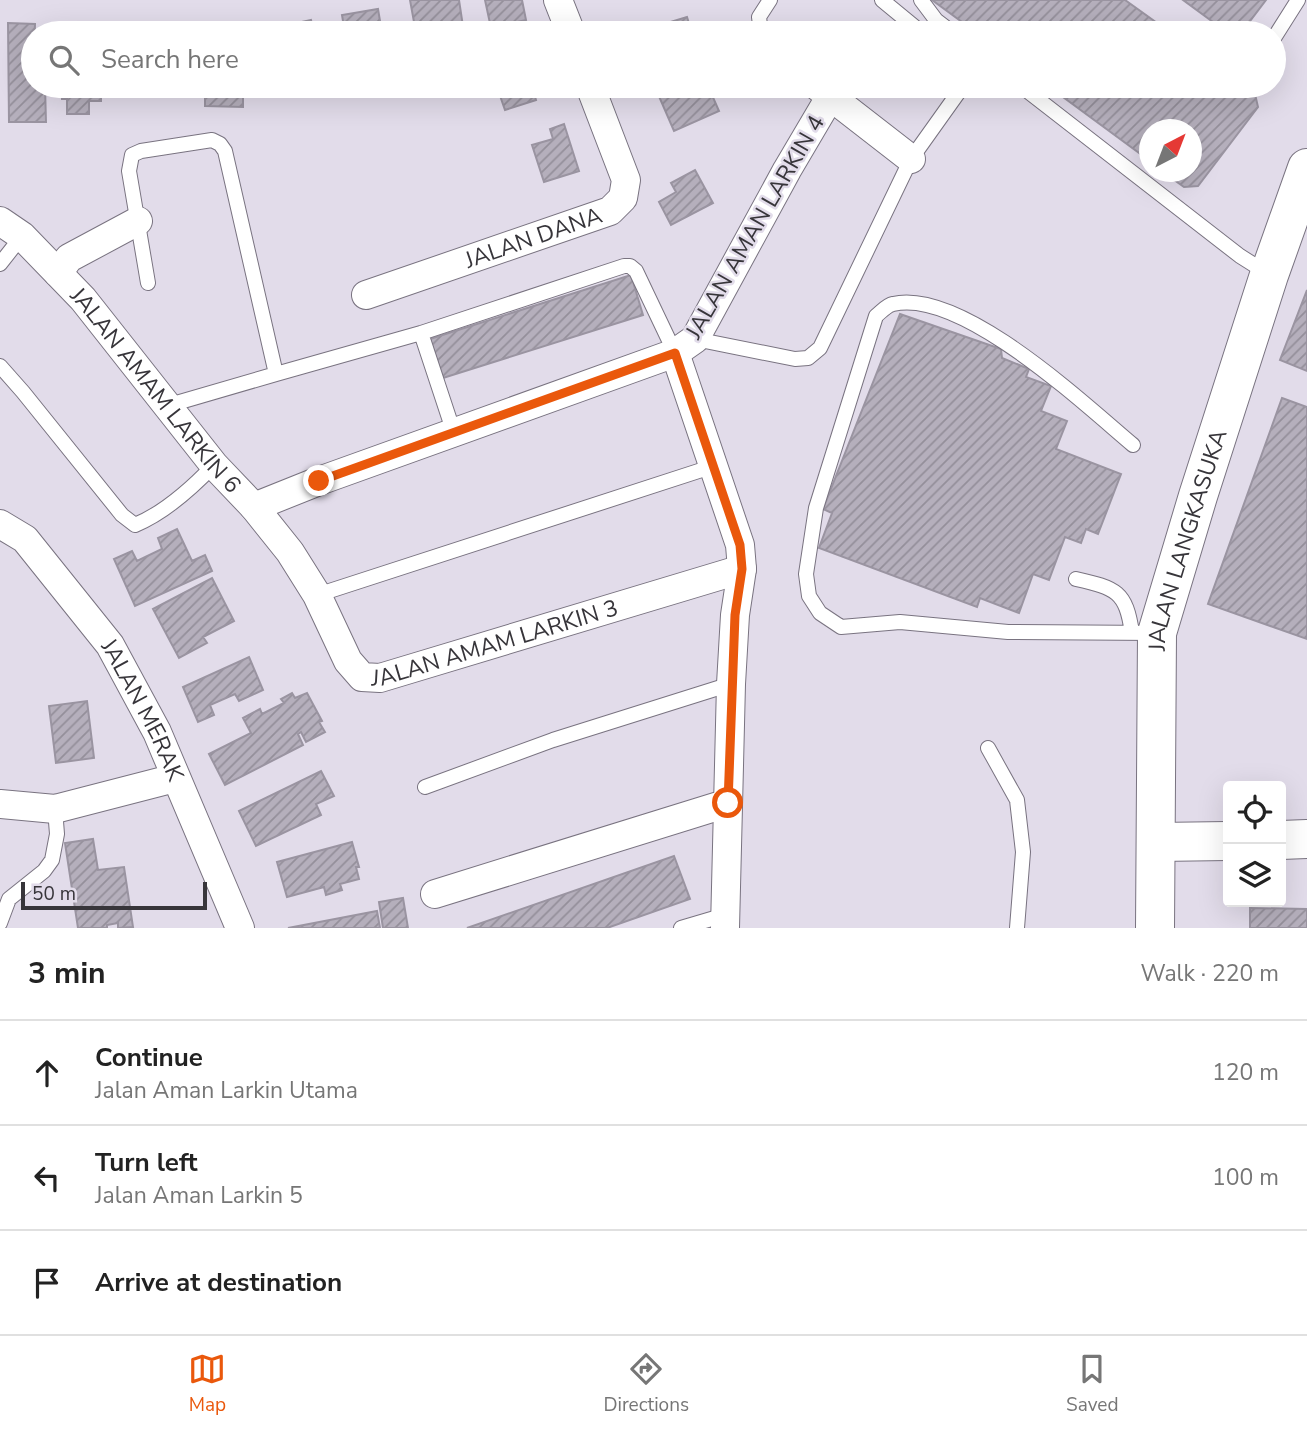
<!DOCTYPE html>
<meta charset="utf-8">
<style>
body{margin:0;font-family:"Nunito Sans",sans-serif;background:#f6f6f6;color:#222}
.controls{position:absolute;right:21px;bottom:21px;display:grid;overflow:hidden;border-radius:7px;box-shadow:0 7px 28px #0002}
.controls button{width:63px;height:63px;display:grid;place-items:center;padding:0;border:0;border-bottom:2px solid #e0e0e0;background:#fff;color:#222;font:35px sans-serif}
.compass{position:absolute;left:1139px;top:119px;width:63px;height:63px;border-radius:50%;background:#fff;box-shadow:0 7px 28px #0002;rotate:42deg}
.scale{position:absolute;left:21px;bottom:18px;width:186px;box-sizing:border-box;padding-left:7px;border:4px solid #37353a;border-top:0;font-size:19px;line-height:24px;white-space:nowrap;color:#37353a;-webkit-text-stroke:5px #e2dcea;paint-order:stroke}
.stop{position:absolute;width:21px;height:21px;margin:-16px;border:5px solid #ea580c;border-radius:50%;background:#fff}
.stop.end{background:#ea580c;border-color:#fff;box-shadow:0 2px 7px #0008}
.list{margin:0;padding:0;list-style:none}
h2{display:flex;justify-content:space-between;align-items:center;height:91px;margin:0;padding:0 28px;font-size:30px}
h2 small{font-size:23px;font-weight:400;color:#767676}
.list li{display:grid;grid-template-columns:46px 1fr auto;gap:21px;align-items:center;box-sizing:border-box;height:105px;padding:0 28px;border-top:2px solid #e0e0e0}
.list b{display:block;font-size:26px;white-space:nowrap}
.list p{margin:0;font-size:23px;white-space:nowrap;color:#767676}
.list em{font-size:23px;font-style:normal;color:#767676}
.icon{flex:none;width:38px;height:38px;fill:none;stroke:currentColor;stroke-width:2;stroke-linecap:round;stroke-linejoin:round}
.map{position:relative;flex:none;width:1307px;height:928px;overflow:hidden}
.search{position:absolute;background:#fff;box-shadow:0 7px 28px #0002;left:21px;right:21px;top:21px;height:77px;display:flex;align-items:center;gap:18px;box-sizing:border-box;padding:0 24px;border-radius:38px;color:#767676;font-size:26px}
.sheet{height:406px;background:#fff}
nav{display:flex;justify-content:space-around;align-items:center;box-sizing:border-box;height:98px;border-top:2px solid #e0e0e0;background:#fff;font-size:19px;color:#767676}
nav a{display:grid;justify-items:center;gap:4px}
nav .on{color:#ea580c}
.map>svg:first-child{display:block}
.building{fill:url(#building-hatch);stroke:#9a94a1;stroke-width:2}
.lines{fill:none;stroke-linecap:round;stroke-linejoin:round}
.lane-casing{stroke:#797380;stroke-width:16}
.street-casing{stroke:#797380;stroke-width:30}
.secondary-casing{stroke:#797380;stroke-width:40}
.lane{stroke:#fff;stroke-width:14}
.street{stroke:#fff;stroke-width:28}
.secondary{stroke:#fff;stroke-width:38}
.route{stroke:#ea580c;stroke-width:9}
.labels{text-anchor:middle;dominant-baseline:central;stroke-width:5;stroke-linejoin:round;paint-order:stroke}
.street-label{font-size:23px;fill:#37353a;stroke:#e2dcea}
</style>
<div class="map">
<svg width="1307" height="928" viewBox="0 0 1307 928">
<defs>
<pattern id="building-hatch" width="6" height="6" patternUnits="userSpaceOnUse" patternTransform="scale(1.75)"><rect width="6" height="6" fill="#b5afbc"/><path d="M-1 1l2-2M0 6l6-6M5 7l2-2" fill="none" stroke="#948f9a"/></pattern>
</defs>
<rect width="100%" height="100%" fill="#e2dcea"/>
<path class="building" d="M410,0H459L464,33H416Z
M485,0H522L526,20L491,28Z
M932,0H1125L1171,33H977Z
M1183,0H1266L1241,33H1228Z
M378,9L382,33H345L342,15Z
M687,17L692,33H634Z
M311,20L314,33H275L274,28Z
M145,22H182V33H145Z
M8,23L35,24L33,86H45L46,122H9Z
M206,23L244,24V33H205Z
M63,25H73V33H63Z
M62,86H101V101H89V114H67V99H62Z
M162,86H183V93H162Z
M205,86H243V107L205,106Z
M513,86H532L536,100L505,110L498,90Z
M678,86H708L719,111L674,131L658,94Z
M1048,86H1244L1255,94L1258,107L1198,186L1184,187L1163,172H1192V130H1150V161Z
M564,124L579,171L544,182L532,145L553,139L550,129Z
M695,170L713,203L671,225L659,202L676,192L671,183Z
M631,275L643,315L443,378L430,339Z
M1307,290V371L1280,360Z
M900,314L1001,349L1002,358L1029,369L1026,377L1051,386L1041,411L1067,421L1056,449L1121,474L1098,534L1086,529L1081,543L1065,537L1049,580L1033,574L1019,613L980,598L977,607L819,548L832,513L823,509Z
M1282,398L1307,407V639L1208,604Z
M177,529L192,561L205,555L212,571L135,606L114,559L132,551L137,561L162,549L158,538Z
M212,578L234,621L203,637L207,643L179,658L153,609Z
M249,657L263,690L239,701L235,694L210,705L214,715L198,722L183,687Z
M292,693L295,698L307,693L322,721L319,722L325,732L306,742L301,732L298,734L303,745L225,785L209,754L251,733L243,718L260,709L262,714L284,703L281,699Z
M87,701L94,758L56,763L49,706Z
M321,771L334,796L316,804L321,815L256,846L239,811Z
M93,839L98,870L124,867L133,927L118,928V923L107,925V928H78L65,843Z
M352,842L359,867H356L359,879L340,884L342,890L326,895L324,887L287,897L277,862Z
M674,856L690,899L607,928H467Z
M403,898L408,928H383L379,902Z
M1250,908L1307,909V928H1250Z
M377,911L380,928H288Z"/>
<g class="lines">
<g class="lane-casing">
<path id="lane" d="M882,0L922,33
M921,0L936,20L953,33
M761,33L759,17L770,0
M1274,38L1298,0
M1021,86L1240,256L1267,273
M0,264L22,236
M148,283L129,171L132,155L141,151L212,140L220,144L225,151L276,374L166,406
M421,333L454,433
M695,339L795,359L808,358L820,348L911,159L963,86
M0,366L23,392L122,515L135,525C164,513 192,488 214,465
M276,374L421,333L624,266H630L636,271L675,353
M1133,445C1083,403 961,288 893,304C887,305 881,312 876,316L816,508L806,574L809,596L820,613L841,627L900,622L1008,632L1156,633
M1076,579C1116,588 1126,591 1132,633
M317,595L714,466
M988,748L1017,800L1023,852L1017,928
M425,787L553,740L731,684
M0,923L9,899L44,871L52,860L57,834L55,809
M681,928L725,915"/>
</g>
<g class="street-casing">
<g id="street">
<path d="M558,0L571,33"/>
<path d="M817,86L911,159"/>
<path id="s1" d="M0,221L22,236L83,299L214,465L254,507L290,552L317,595L348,661L362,677L380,678L742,569"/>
<path d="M58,273L69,258L138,221"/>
<path id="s2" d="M366,295L610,211L623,198L626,180L590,86"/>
<path d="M675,353L740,545L742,569L735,615L731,684L725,928"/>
<path d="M254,507L319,481L675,353L695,339L787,170L830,97"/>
<path id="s3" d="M0,524L25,539L110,645L157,732L240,928"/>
<path d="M0,804L55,809L175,778"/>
<path d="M435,894L728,803"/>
</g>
</g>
<g class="secondary-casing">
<g id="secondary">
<path d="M1281,840L1307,839"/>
<path d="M1157,842L1228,841"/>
<path id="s4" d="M1155,928L1157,633L1198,496L1269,275L1307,168"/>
</g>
</g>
<use href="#lane" class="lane"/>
<use href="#street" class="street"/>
<use href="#secondary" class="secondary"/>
</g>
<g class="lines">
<path class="route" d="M319,481L675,353L740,545L742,569L735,615L728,803"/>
</g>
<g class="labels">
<g class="street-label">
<text transform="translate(755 227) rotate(-60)">JALAN AMAN LARKIN 4</text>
<text stroke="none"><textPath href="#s2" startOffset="177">JALAN DANA</textPath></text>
<text stroke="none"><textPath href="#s1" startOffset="231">JALAN AMAM LARKIN 6</textPath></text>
<text stroke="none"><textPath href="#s4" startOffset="392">JALAN LANGKASUKA</textPath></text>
<text stroke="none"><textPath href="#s1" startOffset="724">JALAN AMAM LARKIN 3</textPath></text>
<text stroke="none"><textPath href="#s3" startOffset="238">JALAN MERAK</textPath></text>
</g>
</g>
</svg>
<div class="controls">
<button><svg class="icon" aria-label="locate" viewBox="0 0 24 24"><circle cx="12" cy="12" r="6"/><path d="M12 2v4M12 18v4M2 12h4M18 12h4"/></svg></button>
<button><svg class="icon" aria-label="layers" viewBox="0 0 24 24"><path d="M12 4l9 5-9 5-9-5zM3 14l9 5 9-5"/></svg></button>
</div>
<svg class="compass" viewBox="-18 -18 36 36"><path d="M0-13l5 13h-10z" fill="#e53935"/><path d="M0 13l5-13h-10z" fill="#767676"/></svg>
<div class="scale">50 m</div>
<div class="stop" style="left:728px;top:803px"></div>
<div class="stop end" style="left:319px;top:481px"></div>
<div class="search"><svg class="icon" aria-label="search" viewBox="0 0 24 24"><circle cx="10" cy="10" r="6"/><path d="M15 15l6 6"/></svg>Search here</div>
</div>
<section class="sheet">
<h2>3 min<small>Walk · 220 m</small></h2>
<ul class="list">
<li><svg class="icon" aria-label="ahead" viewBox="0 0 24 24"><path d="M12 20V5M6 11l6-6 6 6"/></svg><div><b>Continue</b><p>Jalan Aman Larkin Utama</p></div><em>120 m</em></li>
<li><svg class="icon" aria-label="left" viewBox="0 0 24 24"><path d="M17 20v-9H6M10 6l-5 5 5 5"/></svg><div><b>Turn left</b><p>Jalan Aman Larkin 5</p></div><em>100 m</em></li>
<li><svg class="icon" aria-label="arrive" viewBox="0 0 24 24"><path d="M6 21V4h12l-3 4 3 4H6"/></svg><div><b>Arrive at destination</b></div></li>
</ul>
</section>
<nav>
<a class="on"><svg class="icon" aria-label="map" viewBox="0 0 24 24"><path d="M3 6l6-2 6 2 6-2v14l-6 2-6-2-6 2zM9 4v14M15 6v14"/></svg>Map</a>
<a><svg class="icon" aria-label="directions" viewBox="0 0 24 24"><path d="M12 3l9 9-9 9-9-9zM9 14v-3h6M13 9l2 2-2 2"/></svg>Directions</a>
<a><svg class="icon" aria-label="saved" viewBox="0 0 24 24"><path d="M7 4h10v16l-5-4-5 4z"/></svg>Saved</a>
</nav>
